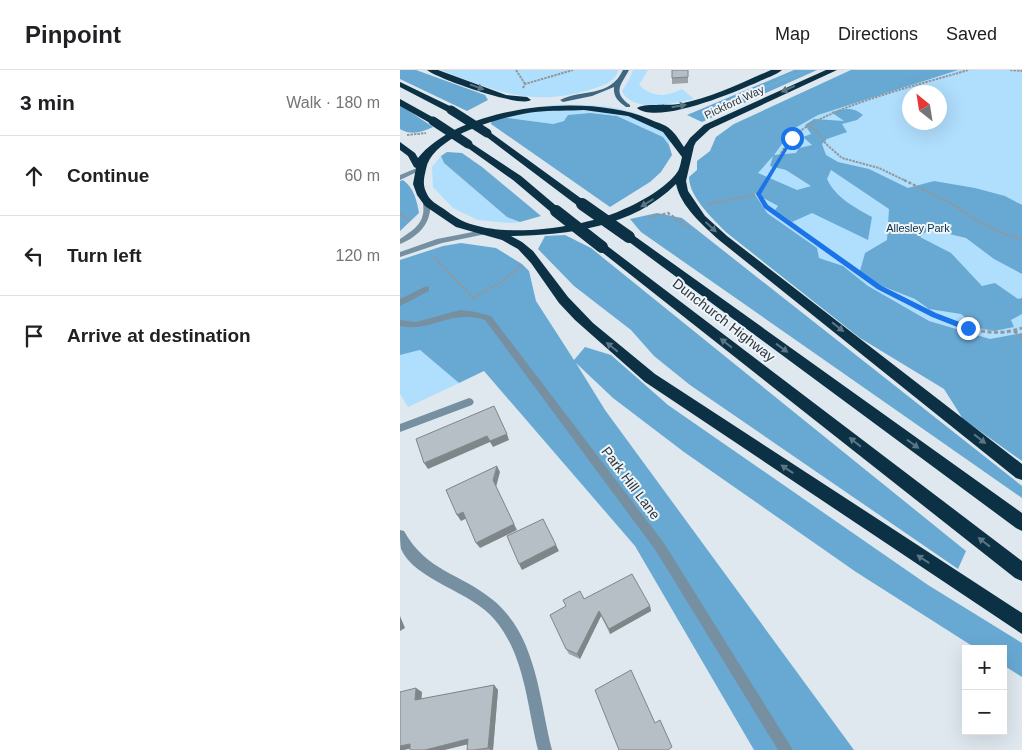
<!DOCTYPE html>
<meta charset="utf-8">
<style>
body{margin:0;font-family:Helvetica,sans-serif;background:#f6f6f6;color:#202124}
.controls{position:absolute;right:15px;bottom:15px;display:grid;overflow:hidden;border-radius:0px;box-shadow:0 5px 20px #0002}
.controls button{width:45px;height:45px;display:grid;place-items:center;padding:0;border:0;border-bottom:1px solid #e0e0e0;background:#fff;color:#202124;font:25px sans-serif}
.compass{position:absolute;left:502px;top:15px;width:45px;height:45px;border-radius:50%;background:#fff;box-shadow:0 5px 20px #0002;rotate:330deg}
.stop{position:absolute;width:15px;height:15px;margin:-11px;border:4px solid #1a73e8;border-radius:50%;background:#fff}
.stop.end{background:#1a73e8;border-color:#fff;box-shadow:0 1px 5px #0008}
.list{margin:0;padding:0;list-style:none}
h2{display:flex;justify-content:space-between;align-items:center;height:65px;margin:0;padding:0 20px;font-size:21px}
h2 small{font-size:16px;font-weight:400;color:#757577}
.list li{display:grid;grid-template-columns:32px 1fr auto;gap:15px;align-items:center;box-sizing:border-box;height:80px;padding:0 20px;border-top:1px solid #e0e0e0}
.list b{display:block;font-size:19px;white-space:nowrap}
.list em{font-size:16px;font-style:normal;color:#757577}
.icon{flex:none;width:28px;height:28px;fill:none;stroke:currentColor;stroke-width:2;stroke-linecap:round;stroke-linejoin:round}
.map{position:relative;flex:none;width:622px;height:680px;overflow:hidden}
header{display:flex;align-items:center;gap:30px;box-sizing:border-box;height:70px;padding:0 25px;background:#fff;border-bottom:1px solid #e0e0e0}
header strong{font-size:24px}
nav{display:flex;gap:28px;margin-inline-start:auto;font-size:18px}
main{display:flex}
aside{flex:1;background:#fff}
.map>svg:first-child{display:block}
.green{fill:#b0defd;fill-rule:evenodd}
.forest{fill:#68a9d3;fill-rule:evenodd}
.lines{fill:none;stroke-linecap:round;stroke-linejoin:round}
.stream{fill:#6badd6;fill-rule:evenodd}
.path-far2{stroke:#91989c;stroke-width:2;stroke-dasharray:2.5 1;stroke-linecap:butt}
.path-far1{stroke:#91989c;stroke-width:2.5;stroke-dasharray:3 2;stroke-linecap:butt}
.path{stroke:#91989c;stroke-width:3;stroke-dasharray:4 2.5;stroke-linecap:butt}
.lane{fill:#7690a2;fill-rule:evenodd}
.street{fill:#7690a2;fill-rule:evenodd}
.secondary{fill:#3f6781;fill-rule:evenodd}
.highway{fill:#0c3044;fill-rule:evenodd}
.highway-bridge-far1{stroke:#0c3044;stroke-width:9}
.highway-bridge{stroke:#0c3044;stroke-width:12}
.wall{fill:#9da4a9}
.shaded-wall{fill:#7f868a}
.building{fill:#b6bfc5;stroke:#7f868a}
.oneway{fill:#5a7584}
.route{fill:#1a73e8}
.labels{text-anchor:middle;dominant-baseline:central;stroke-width:4;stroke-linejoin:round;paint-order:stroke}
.far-street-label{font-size:11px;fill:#34373a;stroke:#ebf5fb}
.far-park-label{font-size:11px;fill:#112f41;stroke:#ebf5fb}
.street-label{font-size:14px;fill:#34373a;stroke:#ebf5fb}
</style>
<header>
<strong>Pinpoint</strong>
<nav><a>Map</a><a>Directions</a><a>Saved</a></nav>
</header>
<main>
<aside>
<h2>3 min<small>Walk · 180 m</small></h2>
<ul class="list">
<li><svg class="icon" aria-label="ahead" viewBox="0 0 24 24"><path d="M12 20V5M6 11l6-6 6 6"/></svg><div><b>Continue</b></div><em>60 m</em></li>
<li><svg class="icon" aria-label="left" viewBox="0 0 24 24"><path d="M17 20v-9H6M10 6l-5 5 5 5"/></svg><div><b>Turn left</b></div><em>120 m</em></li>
<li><svg class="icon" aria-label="arrive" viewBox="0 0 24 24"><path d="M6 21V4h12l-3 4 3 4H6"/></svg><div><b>Arrive at destination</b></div></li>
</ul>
</aside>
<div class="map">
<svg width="622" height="680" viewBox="0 0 622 680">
<rect width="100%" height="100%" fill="#dee8ee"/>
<path class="green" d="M40,0H218C216,12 202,16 192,19C132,38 96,21 40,0Z
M233,0H248L239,15C253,28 266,27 282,19L294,29C276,33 232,44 222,21L230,8Z
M451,0H622V368L324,141L309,84L316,67L334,54ZM510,22H540V52H510Z
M152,35C184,34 223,34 250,50C258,55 265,62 271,68L269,75L263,67L217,46L190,43L153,54L100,47L110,42Z
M41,86L44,93L107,147L120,152L109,153L78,150L53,138L33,117L32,97Z
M20,280L59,313L8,337L0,324V285Z"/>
<path class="forest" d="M0,0H16L85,25L88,30L67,41L0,9Z
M394,0H417L302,52L287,45Z
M451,0H558L418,45L393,59L374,85L396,83L399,78L412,75L403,67L411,64L405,55L414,49L444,51L431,42C444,39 452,36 463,45L457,50L442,54L447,62L427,69L422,74L426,85L438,92L469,99L508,118L534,111L575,118L605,126L622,135V204L594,189L566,168L529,159L520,167L551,183L582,216L595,213L618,229L622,228V244L611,250L614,257L594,261L578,258L561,244L529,239L515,229L482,216L460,201L465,183L487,170L489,139L431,100L427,109C436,128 454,137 472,147L468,170L412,143L392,152L375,140L378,136L354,123L367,143L417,178L419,188L443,196L468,216L529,251L590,269L622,263V391L563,349L544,319L460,268L327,163C313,149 289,127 289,107L297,100V91L310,81L316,67L334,54ZM373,86L370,96L386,100L411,116L397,120L358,103Z
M0,35L33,57C22,62 12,66 0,59Z
M190,43L217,46L263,67L269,75L272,85L261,102L250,112L210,137L91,54L92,50L100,47L153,54L164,51L168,45Z
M47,82L62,83L82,97L141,146L120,152L107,147L44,93L41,86Z
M3,110C14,118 17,131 19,143L0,161V111Z
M257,143L282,148L622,416V428L241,162L230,149Z
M165,165L191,178L566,481L558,499L290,315L254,286L231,260L174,216L138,179L145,166Z
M61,173L96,178L122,194L129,201L136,231L174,290L185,277L211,285L268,335L528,515L622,573V607L603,595V579H577L456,502L284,382L213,328L176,293L205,340L454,680H354L235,476L84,301L59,313L20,280L0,285V190L43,176Z"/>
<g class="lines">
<path class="stream" d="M404,0H409L296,48L293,47Z"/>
<path class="path-far2" d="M116,0L125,14
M610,0L622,1
M123,18L125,14L173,0
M407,55L418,62L426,74L442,88L479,98L506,111
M7,65L26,63
M366,111C374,97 382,77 394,66C427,36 523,14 568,0"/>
<path class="path-far1" d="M504,110L552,134L590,158L622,170
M358,124L366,136L380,147L479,218L534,245L560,255
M358,124L366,110
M308,134L358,124
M0,143L9,151
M248,148L268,143L289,158
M34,187L74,229
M73,228L105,210L121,195"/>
<path class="path" d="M556,254C579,262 599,266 622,258
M614,261L622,267"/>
<path class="lane" d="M26,216L29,217V221L0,236V229Z
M69,328L72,329L74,332L72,335L0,362V354Z"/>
<path class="street" d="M17,98L20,100L19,101L0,110V105Z
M23,131L30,133C32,153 18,167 0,174V169C10,162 21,156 23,144C24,140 23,136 23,131Z
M83,160H86V164L42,173L0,187V182L37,169Z
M60,240L71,241L91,246L264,473L393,680H378L256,481L85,250C50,239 31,263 0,256V250L16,252Z
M0,460L4,461C27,502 60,503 93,530C137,566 139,629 152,680H138C127,636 125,586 95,550C73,522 14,510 1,479C0,473 0,466 0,460Z"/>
<path class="secondary" d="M223,0H229C221,15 212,22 230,35V37H226C219,32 213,27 214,17L192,26L163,32L160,30C181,19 210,28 223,0Z"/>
<path class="highway" d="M27,0H38L106,25L127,27L131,30C121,38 38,9 27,0Z
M371,0H382C376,5 366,8 358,12C335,22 258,55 237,38C243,33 269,36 279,34C311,28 341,13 371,0Z
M426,0H437L310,59L296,72L294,76L286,111L288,121L305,146L327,166L622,394V410L616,408L319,170C303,155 281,137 276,114C233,157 169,165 111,166L122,172L133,181L168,227L193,253L255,304L622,543V564L245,312L175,250L159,233L131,193L118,179L102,170L56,157L25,136L17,125L13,114L16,98L14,97L8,86L0,80V72L15,83L18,88C62,34 189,23 249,49C255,52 265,54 270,59C275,63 280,71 284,77L290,68L304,55ZM184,40L228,46L263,62L282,87C281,91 280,98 278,101C268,117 239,133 222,140C185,157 113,167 74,155C62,152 53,146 44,139C38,135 30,131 27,124C22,115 24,108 26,99C33,64 104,46 135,42C151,40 168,41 184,40Z
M0,12L54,38L55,40L48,42L0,17Z
M0,29L36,49L37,51L33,54L30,53L0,36Z
M87,60L186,132L187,134L186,136H178L84,65L82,63Z
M68,71L121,106L160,139L161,141L160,143H152L113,110L65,76L63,74Z
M229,164L233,165L622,443V461L616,458L225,169L223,167L225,165Z
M202,174L206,175L622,491V511L615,508L198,179L196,177L198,175Z"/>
<path class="highway-bridge-far1" d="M51,40L87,63
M33,51L68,74"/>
<path class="highway-bridge" d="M182,134L229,167
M156,141L202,177"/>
</g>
<path class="wall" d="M272,0H288V13L272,14Z
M184,529L250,536L251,541L210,564L201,546L180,589L169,584L166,579Z
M94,615L98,620L93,680H67L68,674L44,680L10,679L22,622L21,629Z"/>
<path class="shaded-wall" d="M107,364L109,370L93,377L90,372L28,399L24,393L87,366Z
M97,396L100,402L96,417L117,460L80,478L76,473Z
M63,442L67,448L61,451L57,445Z
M156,475L159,481L122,500L119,494Z
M250,536L251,541L210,564L209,559Z
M199,541L201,546L180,589L177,584Z
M0,546L5,558L0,561Z
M94,615L98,620L93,680H91L88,678Z
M16,618L22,622L21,634L15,630Z
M68,669L73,673L44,680H25Z
M10,674L16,677L4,680H0V676Z"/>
<path class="building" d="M272,0H288V7L272,8Z
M94,336L107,364L90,371L87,366L24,393L16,369Z
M97,396L93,410L114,454L76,473L63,442L57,445L46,420Z
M143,449L156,475L119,494L107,466Z
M232,504L250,536L209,559L199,541L177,584L166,579L150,545L166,536L163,530L180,521L184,529Z
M231,600L255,653L260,650L272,677L268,680H219L195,620Z
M94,615L88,678L74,680H67L68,669L25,680H10V674L0,676V622L16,618L15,630Z"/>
<defs><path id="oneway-solid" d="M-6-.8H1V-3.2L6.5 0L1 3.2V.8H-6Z" transform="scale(1.25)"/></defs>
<g class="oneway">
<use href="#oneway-solid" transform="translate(77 17) rotate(20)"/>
<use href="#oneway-solid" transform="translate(388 19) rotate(156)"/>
<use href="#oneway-solid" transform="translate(279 36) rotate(-10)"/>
<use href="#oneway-solid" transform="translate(247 133) rotate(149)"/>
<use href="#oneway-solid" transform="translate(311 157) rotate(43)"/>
<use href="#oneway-solid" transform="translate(438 257) rotate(38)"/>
<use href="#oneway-solid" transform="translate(326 273) rotate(-142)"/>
<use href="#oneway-solid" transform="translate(212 277) rotate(-141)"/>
<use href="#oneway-solid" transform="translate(382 278) rotate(36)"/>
<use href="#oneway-solid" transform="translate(580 369) rotate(38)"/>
<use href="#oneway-solid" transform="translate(455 372) rotate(-142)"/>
<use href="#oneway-solid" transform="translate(513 374) rotate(36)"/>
<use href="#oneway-solid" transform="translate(387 399) rotate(-146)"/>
<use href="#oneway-solid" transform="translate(584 472) rotate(-142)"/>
<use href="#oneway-solid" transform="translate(523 489) rotate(-147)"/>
</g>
<path class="route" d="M392,66L394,68L361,124L368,135L482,216L536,243L570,256V260H565L532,247L477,219L364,138L356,124Z"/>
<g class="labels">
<g class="far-street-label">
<text transform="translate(334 32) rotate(-25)">Pickford Way</text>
</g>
<g class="far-park-label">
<text x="518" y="158">Allesley Park</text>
</g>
<g class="street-label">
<text transform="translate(324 250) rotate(38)">Dunchurch Highway</text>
<text transform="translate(231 413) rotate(53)">Park Hill Lane</text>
</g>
</g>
</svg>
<div class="controls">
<button>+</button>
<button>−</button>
</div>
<svg class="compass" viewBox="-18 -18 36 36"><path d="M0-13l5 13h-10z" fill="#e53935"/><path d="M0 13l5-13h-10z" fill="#757577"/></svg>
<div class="stop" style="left:392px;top:68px"></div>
<div class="stop end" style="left:568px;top:258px"></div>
</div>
</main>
